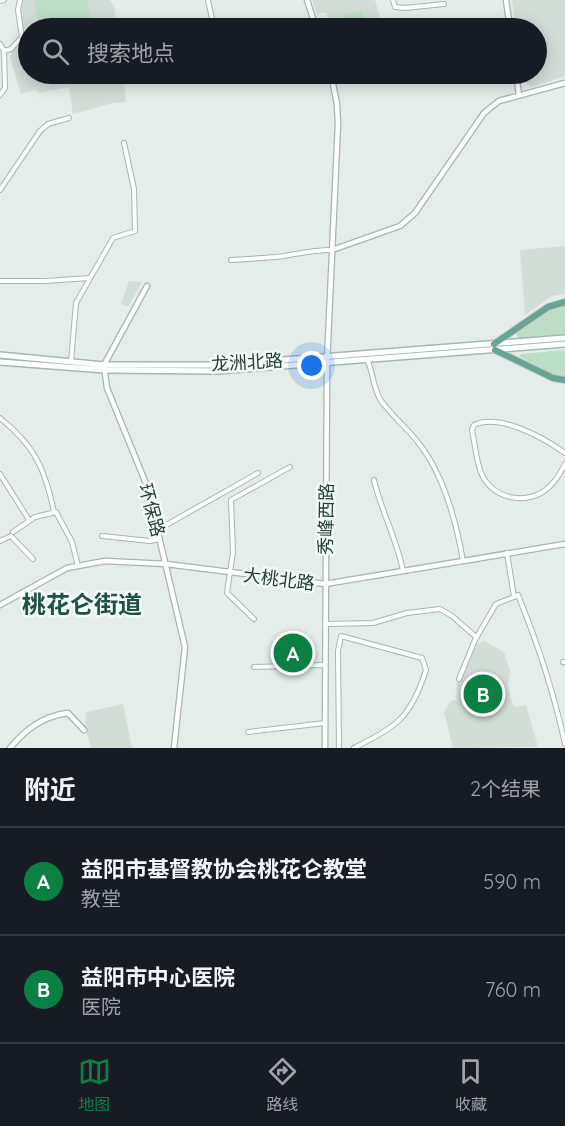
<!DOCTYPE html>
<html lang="zh">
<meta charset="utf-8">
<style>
body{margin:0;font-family:Quicksand,"Noto Sans SC",sans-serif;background:#20242c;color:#f1f3f6}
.you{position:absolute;left:312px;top:366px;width:21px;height:21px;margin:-15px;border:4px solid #fff;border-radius:50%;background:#1a73e8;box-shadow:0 0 0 9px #1a73e833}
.badge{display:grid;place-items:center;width:39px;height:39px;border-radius:50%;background:#0b8043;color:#fff;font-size:20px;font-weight:700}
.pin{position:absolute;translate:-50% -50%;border:3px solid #fff;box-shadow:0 2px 6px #0006}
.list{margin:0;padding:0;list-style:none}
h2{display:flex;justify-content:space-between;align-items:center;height:78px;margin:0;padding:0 24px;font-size:26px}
h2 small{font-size:20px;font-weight:400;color:#9ea1a6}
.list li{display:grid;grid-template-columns:39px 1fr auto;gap:18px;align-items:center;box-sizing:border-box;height:108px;padding:0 24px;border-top:2px solid #363941}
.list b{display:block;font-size:22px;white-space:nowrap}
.list p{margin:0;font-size:20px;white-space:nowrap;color:#9ea1a6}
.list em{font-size:20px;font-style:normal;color:#9ea1a6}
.icon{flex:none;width:33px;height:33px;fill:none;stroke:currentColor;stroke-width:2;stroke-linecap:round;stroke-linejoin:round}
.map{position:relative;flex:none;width:565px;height:748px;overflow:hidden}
.search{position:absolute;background:#171b24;box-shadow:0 3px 15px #0003;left:18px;right:18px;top:18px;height:66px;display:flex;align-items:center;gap:15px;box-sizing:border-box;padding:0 21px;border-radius:33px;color:#9ea1a6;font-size:22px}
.sheet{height:294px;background:#171b24}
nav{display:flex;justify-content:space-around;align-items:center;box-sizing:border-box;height:84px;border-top:2px solid #363941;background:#171b24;font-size:16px;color:#9ea1a6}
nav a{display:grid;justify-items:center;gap:3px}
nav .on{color:#0b8043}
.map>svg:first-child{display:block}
.built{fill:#d2ddd8}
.green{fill:#bddec6}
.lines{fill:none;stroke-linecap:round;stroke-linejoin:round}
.minor-casing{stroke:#a6b5b0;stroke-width:6}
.tertiary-casing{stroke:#a6b5b0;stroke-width:7}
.secondary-casing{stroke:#a2b9b1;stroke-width:8}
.primary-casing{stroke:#c1c9c7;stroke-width:8}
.minor{stroke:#fff;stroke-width:4}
.tertiary{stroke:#fff;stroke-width:4.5}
.secondary{stroke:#fff;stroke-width:5}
.primary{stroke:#68a393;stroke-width:6}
.labels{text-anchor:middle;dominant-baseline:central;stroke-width:5;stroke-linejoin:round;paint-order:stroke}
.street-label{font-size:18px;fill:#233f37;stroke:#f4faf7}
.district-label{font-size:24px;font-weight:bold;fill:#1f5145;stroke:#f4faf7}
</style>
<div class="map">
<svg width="565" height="748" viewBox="0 0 565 748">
<rect width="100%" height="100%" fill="#e4ede9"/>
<path class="built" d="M23,0H109L114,6L117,28H28V74H123L126,102L114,103L73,114L69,87L39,93L35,90L21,94L10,57L14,48L27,34L22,29L20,17Z
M312,0H375L383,28H331L326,12L317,14Z
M512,0H565V76L532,87L523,81L522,74H536V28H516Z
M565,246V294L552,296L525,315L520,250Z
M129,281L142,282L128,307L121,304Z
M484,641L504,652L510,671L508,689L514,707L526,705L538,747L453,748L444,712L451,701L457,699L456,683L460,679L474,645Z
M123,704L132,748H91L85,726L86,712Z"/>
<path class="green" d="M34,0H87L91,21L50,28H40Z
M362,11L365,24L346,28L343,15Z
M565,304V335L521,339L517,336L516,333L549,308Z
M565,350V379L552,376L519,356L521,354Z"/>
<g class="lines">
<g class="minor-casing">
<path id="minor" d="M208,0L214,28
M393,0L395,7L405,8L444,4
M0,1L4,0
M0,44L4,51L5,88L0,95
M4,51L11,49L22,37L18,10L20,0
M0,190L40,131L48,124L69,118
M231,260C249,259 267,258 284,256C302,253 314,250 332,250
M0,281H45L90,278
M367,359C373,372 373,387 380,399C387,411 407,428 417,441C444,474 456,520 463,561
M71,362L76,303L113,238L135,231L134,189L124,143
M0,418C35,446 45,469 54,512
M565,453C544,438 500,413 474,425L472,430C475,444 476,462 482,475C494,500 529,506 549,487C556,481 561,472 565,464
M0,474L29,520
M374,480C381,511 397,539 403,571
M157,526L168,524L258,473
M13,532L35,517L56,512L72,542L78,566
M102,536L150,541L160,539
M0,541L11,536L33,559
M514,597L518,595C538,644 554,693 565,744
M254,619L227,593L233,552L231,500L290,467
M325,624L373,623L407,613L440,609L452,616L476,637
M563,662H565
M254,667L325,665
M459,679L475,640L496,604L514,597L507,553
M248,732L325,723
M339,748L338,651L341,636L422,658L426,670C411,718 397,726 354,748"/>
</g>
<g class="tertiary-casing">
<path id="tertiary" d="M307,0L316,28
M506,0L510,28
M516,74L519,95
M332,250L400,226L415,213L484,113L499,101L565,83
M147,286L104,365L107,388L147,486L185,647L174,748
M0,605L67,568L105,561L166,564L325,584L565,544
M10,748C26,729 43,716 68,713L84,730
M325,748L327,362L338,124L337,104L331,74"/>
</g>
<g class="secondary-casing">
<path id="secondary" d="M0,355L104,365H218L565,338
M0,362L104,370L217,371L565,344"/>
</g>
<g class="primary-casing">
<path id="primary" d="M494,344L548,307L565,302
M495,350L553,378L565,380"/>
</g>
<use href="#minor" class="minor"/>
<use href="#tertiary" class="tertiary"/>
<use href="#secondary" class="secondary"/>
<use href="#primary" class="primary"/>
</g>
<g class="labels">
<g class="street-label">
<text transform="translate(247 362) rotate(-3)">龙洲北路</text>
<text transform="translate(152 510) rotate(75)">环保路</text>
<text transform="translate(326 519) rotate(-89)">秀峰西路</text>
<text transform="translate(279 579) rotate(7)">大桃北路</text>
</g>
<g class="district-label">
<text x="82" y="604">桃花仑街道</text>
</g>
</g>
</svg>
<div class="you"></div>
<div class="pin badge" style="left:293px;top:653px">A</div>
<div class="pin badge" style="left:483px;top:694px">B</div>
<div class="search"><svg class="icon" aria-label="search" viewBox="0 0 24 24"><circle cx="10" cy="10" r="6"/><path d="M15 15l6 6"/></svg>搜索地点</div>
</div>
<section class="sheet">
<h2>附近<small>2个结果</small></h2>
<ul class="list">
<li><span class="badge">A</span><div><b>益阳市基督教协会桃花仑教堂</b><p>教堂</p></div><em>590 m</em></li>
<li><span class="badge">B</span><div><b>益阳市中心医院</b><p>医院</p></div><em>760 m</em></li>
</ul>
</section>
<nav>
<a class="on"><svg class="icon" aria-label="map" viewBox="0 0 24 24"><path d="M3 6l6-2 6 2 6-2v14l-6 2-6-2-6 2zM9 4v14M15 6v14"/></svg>地图</a>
<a><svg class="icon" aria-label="directions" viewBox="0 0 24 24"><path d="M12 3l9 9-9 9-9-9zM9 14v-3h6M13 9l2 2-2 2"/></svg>路线</a>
<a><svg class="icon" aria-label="saved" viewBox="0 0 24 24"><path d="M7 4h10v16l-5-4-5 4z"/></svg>收藏</a>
</nav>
